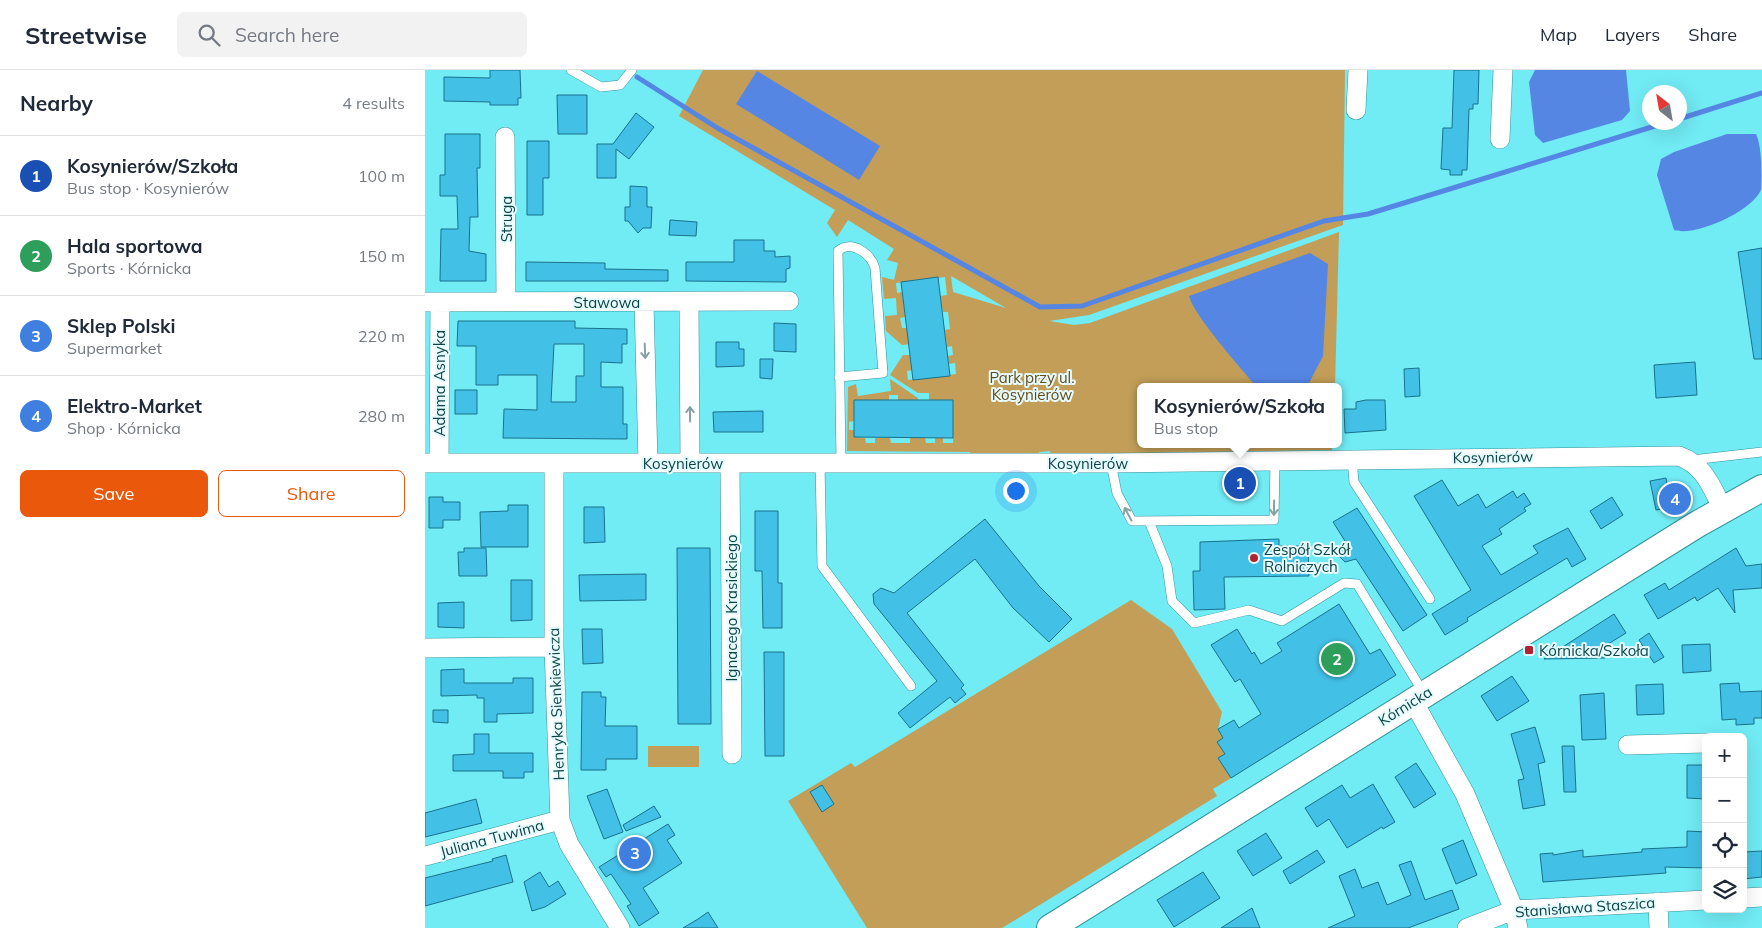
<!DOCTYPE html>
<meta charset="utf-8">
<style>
body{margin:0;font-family:Mulish,sans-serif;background:#f2f2f3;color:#1f2937}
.controls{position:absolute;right:15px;bottom:15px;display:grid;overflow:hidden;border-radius:8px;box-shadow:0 5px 20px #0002}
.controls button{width:45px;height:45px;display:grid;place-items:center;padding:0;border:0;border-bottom:1px solid #e0e1e3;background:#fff;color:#1f2937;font:25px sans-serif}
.compass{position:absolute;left:1217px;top:15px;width:45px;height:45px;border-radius:50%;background:#fff;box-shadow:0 5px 20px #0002;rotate:329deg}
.you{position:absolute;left:590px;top:420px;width:18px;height:18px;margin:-12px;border:4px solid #fff;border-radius:50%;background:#1a73e8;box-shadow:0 0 0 8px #1a73e833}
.badge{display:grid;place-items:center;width:32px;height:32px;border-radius:50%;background:#ea580c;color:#fff;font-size:16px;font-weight:700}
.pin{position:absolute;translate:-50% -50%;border:2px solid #fff;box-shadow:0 1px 5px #0006}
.popup{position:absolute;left:712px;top:313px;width:205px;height:65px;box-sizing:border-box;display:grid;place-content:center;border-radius:8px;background:#fff;filter:drop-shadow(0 1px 4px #0005);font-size:16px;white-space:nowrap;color:#747a83}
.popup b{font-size:19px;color:#1f2937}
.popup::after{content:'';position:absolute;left:50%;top:100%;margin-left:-10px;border:10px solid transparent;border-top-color:#fff}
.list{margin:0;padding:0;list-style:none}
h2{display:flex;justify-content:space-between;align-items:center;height:65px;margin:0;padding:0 20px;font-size:21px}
h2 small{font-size:16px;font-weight:400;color:#747a83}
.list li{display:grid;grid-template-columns:32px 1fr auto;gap:15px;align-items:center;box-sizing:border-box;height:80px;padding:0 20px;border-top:1px solid #e0e1e3}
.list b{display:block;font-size:19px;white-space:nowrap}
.list p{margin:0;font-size:16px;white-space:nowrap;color:#747a83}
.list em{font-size:16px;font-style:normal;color:#747a83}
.actions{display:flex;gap:10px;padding:15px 20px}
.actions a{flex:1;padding:11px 0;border:1px solid #ea580c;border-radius:8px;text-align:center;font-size:18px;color:#ea580c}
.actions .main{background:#ea580c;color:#fff}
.icon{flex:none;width:28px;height:28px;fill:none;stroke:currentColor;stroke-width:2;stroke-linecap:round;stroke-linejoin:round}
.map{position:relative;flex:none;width:1337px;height:858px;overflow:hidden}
header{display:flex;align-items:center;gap:30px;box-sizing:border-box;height:70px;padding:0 25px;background:#fff;border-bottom:1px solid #e0e1e3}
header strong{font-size:24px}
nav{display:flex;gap:28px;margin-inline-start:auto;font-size:18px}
.search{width:350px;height:45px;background:#f2f2f3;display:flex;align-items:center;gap:12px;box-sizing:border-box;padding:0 18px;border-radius:8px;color:#747a83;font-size:19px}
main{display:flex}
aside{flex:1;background:#fff}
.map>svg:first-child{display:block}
.green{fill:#c29e58;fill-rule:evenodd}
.water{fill:#5686e4}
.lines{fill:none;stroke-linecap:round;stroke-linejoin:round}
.stream{stroke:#5686e4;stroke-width:5}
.building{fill:#42c0e6;stroke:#19728b;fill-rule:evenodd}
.lane-casing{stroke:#33939a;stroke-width:10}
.street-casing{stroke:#33939a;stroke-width:20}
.secondary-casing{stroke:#33939a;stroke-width:28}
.lane{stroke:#fff;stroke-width:9}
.street{stroke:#fff;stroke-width:19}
.secondary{stroke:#fff;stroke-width:26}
.oneway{stroke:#86a2a4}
.poi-dot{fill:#b42230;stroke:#e6fbfd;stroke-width:2}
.labels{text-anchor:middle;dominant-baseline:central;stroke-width:4;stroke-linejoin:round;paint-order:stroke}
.street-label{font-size:15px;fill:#0c4448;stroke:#e6fbfd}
.park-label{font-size:15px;fill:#634b1b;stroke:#e6fbfd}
.poi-label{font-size:15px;fill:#0c4448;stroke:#e6fbfd;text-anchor:start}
</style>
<header>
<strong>Streetwise</strong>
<div class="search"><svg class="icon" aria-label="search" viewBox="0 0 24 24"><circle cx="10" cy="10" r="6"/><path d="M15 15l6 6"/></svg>Search here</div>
<nav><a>Map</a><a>Layers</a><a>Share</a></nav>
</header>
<main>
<aside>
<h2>Nearby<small>4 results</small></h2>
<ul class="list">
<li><span class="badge" style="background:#1a4fb4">1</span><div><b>Kosynierów/Szkoła</b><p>Bus stop · Kosynierów</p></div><em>100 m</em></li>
<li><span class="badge" style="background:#2e9e5b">2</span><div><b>Hala sportowa</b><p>Sports · Kórnicka</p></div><em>150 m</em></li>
<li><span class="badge" style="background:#3f7fe0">3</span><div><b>Sklep Polski</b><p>Supermarket</p></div><em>220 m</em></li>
<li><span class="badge" style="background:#3f7fe0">4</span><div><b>Elektro-Market</b><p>Shop · Kórnicka</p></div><em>280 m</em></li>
</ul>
<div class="actions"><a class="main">Save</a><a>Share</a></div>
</aside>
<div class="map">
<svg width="1337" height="858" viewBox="0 0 1337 858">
<rect width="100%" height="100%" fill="#71ebf4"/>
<path class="green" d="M278,0H920L918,155L664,245L624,251L649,255L665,253L914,162L910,317H716V374H907V380L626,385L625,381L614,382L613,386H545V382L422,381L423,317L431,314L433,326L466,321L465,309L493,328V332L473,344V325H464V330H430L429,351L424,352V360H429V367L440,368L441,373H450V368H465L466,373H485V368H500L501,373H510V368H518V373H528V330H504V323H493L465,305L478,285H485L487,300L482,301L483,310L531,304L530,293L524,294L523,286L528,285L527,276L522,277L520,260L525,259L523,242H518L515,226L522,225L520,207L471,213L472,223L477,222L480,247L475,248L477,258H482L485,274L477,275L461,261L460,246L472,245L471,228L459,229L457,207L469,210L473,193L462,190L469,179L423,150L412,167L402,153L410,140L254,46ZM526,206L581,238L528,222Z
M706,530L747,559L797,642L793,659L798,668L793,672L800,684L794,688L806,708L788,719L792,726L577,858H442L363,731L426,693L430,697Z
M223,676H274V697H223Z"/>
<path class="water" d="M1110,0H1201L1205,41L1197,50L1118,73L1110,65L1104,12Z
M332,1L455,76L434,110L311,34Z
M1302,64H1331C1337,76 1337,107 1336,120C1327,141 1271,167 1249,160L1232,105L1236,89L1249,82Z
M885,183L903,194L898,286L882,317H832C817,300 768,244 764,226Z"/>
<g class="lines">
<path class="stream" d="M212,7L294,59L615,237L657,236L899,151L943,144L1243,52
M1254,49L1337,23"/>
</g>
<path class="building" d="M65,0H95L96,28H93V35H65V32L19,31V7L65,8Z
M1029,0H1054L1053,34H1048V39H1044L1042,100H1037V105H1025V100L1016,99L1018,58H1027Z
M132,25H162V64H133Z
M211,43L229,57L204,89L191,79V108H172V74H188Z
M20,64H55V98H52L53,147H45L44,181L61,184V211H15L16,159H33L32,126H15V105H20Z
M102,71H124V108H118V145H102Z
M205,116L222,117V137H227L226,158H218L213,163L203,151H200V137H205Z
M245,150L272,152L271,166L244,165Z
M309,170H339V181H350V187L365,186V198L361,199V212L261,211V192H309Z
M1337,178V289H1329L1313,182Z
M101,192L180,193V199L243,200V211H101Z
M513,207L525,306L488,310L476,212Z
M33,251H150V258L202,259V274H197V293L176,292V317H198V354H202V369L78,368L79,339L112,340V305H73V315H51V276H32ZM129,274H159V306H151V332H126Z
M349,253L371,254V282L349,281Z
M291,272H314V279H319V296L291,297Z
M335,289H348L347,309L335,308Z
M1270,292L1272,325L1231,328L1229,295Z
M994,298L995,326L980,327L979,299Z
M30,320H52V344H30Z
M429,330H528V368L429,367Z
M941,330H960L961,360L920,363L919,339H931V332Z
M338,341V362H289L288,342Z
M1241,408L1242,414L1254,412L1258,435L1231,440L1225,411Z
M1017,410L1033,436L1053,424L1061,438L1088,421L1092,428L1099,423L1106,434L1099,438L1101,441L1074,459L1077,464L1057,476L1076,505L1113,483L1108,476L1143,458L1161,489L1147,497L1142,488L1042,548L1043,551L1020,565L1007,544L1046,520L989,426Z
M4,427H18V432H35V450H18V458H4Z
M1187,427L1198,445L1176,459L1165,441Z
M83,435H103V477H56L55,442L83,441Z
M159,437H179L180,472L159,473Z
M932,438L1002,545L978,561L931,489L920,492L913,485L920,471L908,452Z
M330,441H353V513H357V558H338L337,501H330Z
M560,449L614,516L647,549L624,572L588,538L550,489L482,543L539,615L536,618L541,624L530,633L525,627L485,658L473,643L512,611L449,534L448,524L456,518L469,523Z
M854,469V476H883L884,506L799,507L800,539L769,540L768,501H775V472Z
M39,478H61L62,506H34L33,482H39Z
M252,478H285L286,654H253Z
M1311,478L1321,496L1337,494V518L1308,520L1310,543L1293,518L1272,531L1270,527L1233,549L1219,525L1240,513L1244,520Z
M221,504V530L155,531L154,505Z
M86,510H107V550L86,551Z
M39,532V558L13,557V533Z
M914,534L945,584L955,579L971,605L806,708L793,688L800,684L792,672L798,668L793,659L809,650L814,658L836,644L815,609L810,612L786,575L812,559L827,584L829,582L836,594L857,581L852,573Z
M1189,544L1201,563L1175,579L1180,588L1119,589Z
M157,559H177L178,593L158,594Z
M1224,563L1239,587L1229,593L1214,570Z
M1285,574L1286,601L1258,603L1257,575Z
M339,582H359V686H340Z
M39,599V613H88V608H108V643L72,644V652H59V628H52V625L16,626V600Z
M1087,606L1104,631L1072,651L1056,626Z
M1314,613L1315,622L1337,621V648H1329V654L1311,655V649L1297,650L1295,614Z
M1238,614L1239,644L1212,645L1211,615Z
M157,622H176V627H181L180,656H212V689H181V700H156Z
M1179,623L1181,669L1157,670L1155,625Z
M8,640H23V653L8,652Z
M1110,657L1120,692L1113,694L1120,735L1098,739L1093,710L1099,709L1086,664Z
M49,664H64V683H108V702H99V708H78V701H28V685L49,684Z
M1137,676H1149L1151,722H1139Z
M991,693L1011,724L989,738L970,707Z
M1262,695H1281V729L1262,728Z
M948,714L970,752L958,759L957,757L922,778L904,749L892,757L880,738L917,715L925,728Z
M397,715L409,734L397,742L385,722Z
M182,719L198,762L179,769L162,726Z
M51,729L57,753L0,767V743Z
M229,736L236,747L201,761L198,755Z
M243,754L250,765L242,770L257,793L218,818L234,843L214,856L202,836L206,834L186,804L181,807L174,797Z
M1262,761L1281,762V798L1240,797L1241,803L1118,812L1115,784L1128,783V785L1158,780V787L1217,782V779L1262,777Z
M841,763L857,788L828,806L812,781Z
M1038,770L1052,805L1031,814L1017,779Z
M892,780L900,792L865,814L858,801Z
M1337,781V807L1318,809V782Z
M81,785L88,812L0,836V808L68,791L67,789Z
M986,791L1000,830L1027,820L1034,839L983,858H903L930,846L914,806L930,799L937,818L953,812L962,835L986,825L974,795Z
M115,802L124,817L133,811L141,824L120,837L107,841L99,812Z
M778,802L795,828L749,857L732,830Z
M827,838L835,858H796Z
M283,842L293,858H258L273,849Z"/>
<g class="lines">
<g class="lane-casing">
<path id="lane" d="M146,0L176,17L195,15L207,0
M414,307L458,303L450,198C446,184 426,169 413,181L416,392
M927,389L929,412L1005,529
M1267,390L1337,382
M395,392L397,496L486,616
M686,393L692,423L707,451L849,450L850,390
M724,451L742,496L747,531L769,553L824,540L857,551L919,513L932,514L998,622"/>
</g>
<g class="street-casing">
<path id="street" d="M931,40L933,0
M80,67L81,232
M1075,69L1078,0
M0,232L364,231
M219,232L223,393
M264,232L265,392
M0,393H686L1254,386C1279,395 1286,416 1298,439
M14,393L15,232
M129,393V577L135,750L144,774L195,858
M305,393L307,684
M0,578L129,577
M988,631L1040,724L1089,840L1093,858
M1203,675L1281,673
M0,786L135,750
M1318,828L1337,827
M1233,832L1234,858
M1042,858L1089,840L1281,830"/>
</g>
<g class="secondary-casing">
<path id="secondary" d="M625,858L1271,455L1337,418"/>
</g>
<use href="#lane" class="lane"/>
<use href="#street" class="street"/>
<use href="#secondary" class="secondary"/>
</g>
<defs><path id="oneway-shaft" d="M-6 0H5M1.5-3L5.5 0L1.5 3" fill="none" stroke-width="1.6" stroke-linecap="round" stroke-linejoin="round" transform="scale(1.25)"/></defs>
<g class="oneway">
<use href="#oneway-shaft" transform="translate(220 281) rotate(88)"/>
<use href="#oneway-shaft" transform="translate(265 344) rotate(-90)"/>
<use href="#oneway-shaft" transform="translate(849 438) rotate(91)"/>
<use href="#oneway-shaft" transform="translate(703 444) rotate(-118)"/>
</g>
<g class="poi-dot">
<circle cx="829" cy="488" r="5"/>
<rect x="1099" y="575" width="10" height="10" rx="2.5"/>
</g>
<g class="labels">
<g class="street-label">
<text transform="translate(81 149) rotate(-90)">Struga</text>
<text x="182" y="232">Stawowa</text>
<text transform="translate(14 313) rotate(-90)">Adama Asnyka</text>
<text transform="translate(1068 387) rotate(-1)">Kosynierów</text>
<text x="258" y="393">Kosynierów</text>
<text x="663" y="393">Kosynierów</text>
<text transform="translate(306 538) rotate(-90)">Ignacego Krasickiego</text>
<text transform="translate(131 634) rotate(-92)">Henryka Sienkiewicza</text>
<text transform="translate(980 636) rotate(-32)">Kórnicka</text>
<text transform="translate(67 768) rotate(-15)">Juliana Tuwima</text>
<text transform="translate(1160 837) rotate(-4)">Stanisława Staszica</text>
</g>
<g class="park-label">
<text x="607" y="307">Park przy ul.<tspan x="607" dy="17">Kosynierów</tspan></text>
</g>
<g class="poi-label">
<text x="839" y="479">Zespół Szkół<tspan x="839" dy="17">Rolniczych</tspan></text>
<text x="1114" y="580">Kórnicka/Szkoła</text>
</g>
</g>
</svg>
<div class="controls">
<button>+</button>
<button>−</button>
<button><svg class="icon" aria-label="locate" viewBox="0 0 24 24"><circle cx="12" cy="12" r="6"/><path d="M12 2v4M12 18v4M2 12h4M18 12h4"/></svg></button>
<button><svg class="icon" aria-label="layers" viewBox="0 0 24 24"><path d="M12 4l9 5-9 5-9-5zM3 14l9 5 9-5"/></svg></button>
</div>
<svg class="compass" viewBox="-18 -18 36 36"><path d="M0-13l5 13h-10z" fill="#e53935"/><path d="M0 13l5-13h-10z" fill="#747a83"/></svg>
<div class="you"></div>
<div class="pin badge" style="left:815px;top:413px;background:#1a4fb4">1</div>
<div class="popup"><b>Kosynierów/Szkoła</b>Bus stop</div>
<div class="pin badge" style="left:912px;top:589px;background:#2e9e5b">2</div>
<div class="pin badge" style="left:210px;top:783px;background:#3f7fe0">3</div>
<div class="pin badge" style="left:1250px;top:429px;background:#3f7fe0">4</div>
</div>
</main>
